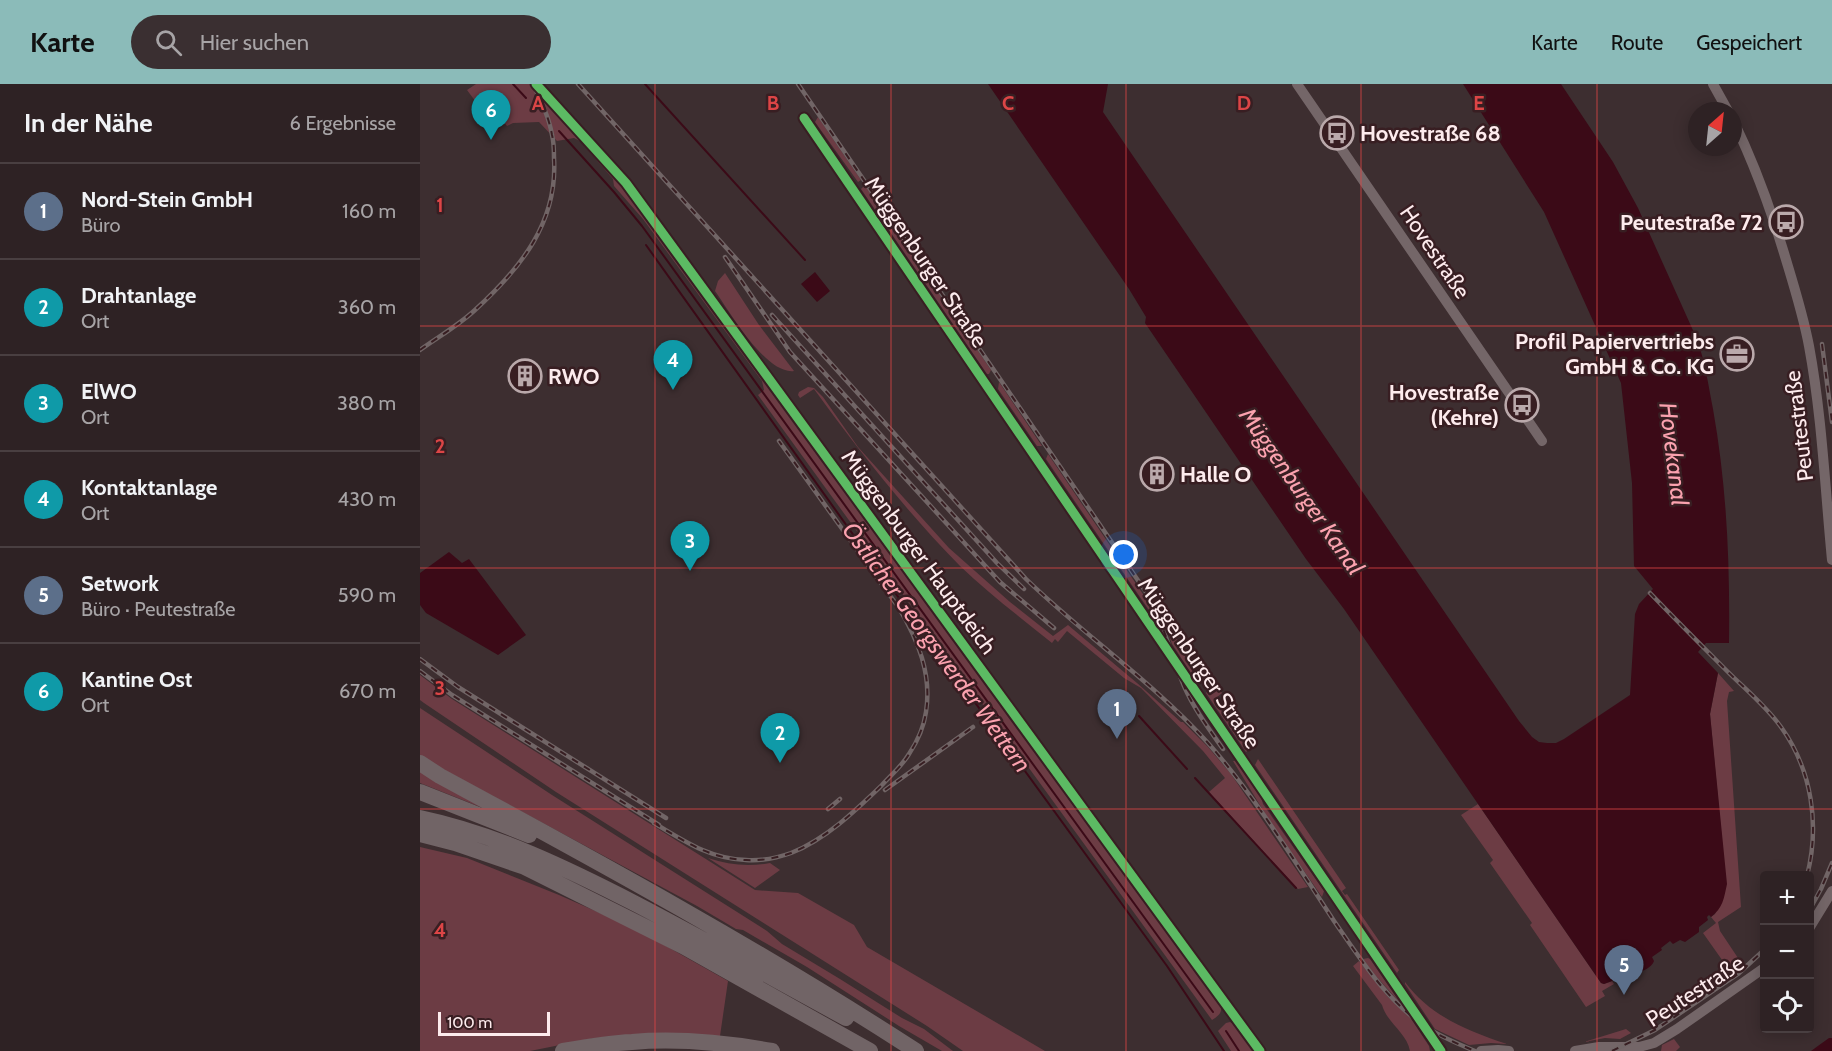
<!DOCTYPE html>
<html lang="de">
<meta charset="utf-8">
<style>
body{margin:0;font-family:Cabin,sans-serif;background:#3a2f31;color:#f1f3f6}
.controls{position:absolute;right:18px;bottom:18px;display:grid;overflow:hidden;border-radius:6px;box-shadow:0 3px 15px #0003}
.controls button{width:54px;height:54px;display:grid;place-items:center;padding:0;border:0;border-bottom:2px solid #493f41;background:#2e2224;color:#f1f3f6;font:30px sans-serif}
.compass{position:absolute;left:1268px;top:18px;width:54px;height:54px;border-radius:50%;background:#2e2224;box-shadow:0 3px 15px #0003;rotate:27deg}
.scale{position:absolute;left:18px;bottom:15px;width:112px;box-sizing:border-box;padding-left:6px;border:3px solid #fdebed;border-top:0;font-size:16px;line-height:21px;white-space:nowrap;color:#fdebed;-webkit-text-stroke:4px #381e22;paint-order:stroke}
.you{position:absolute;left:704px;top:471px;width:21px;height:21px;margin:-15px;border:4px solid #fff;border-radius:50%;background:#1a73e8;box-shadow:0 0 0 9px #1a73e833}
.badge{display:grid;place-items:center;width:39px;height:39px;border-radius:50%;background:#8bbbb9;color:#fff;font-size:20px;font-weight:700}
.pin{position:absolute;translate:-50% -50px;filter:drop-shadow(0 2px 3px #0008)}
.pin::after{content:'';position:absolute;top:32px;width:21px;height:18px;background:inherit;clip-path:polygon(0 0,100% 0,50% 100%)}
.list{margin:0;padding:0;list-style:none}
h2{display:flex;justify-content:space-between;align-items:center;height:78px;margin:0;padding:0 24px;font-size:26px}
h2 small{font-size:20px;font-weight:400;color:#a7a4a6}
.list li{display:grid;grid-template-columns:39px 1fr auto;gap:18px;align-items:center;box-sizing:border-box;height:96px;padding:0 24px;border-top:2px solid #493f41}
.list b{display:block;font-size:22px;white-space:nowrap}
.list p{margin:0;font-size:20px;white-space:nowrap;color:#a7a4a6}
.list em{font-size:20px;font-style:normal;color:#a7a4a6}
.icon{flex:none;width:33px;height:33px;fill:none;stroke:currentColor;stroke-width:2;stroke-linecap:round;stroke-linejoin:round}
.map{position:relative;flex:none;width:1412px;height:967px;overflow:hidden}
header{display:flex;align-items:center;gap:36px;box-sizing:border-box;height:84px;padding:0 30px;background:#8bbbb9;color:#111}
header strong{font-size:28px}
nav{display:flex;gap:33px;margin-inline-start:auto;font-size:21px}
.search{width:420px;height:54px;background:#3a2f31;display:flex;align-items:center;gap:15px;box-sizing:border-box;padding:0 21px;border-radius:33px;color:#a7a4a6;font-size:22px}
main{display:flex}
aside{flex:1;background:#2e2224}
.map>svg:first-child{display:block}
.green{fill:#6c3c44}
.water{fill:#3b0a17}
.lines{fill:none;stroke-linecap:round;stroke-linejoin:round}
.stream{stroke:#3b0a17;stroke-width:2}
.minor{stroke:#746668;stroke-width:10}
.highway{stroke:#716466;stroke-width:16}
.rail-casing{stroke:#716566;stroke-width:4.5}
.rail{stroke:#381e22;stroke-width:2;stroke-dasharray:7;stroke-linecap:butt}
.cycleway-casing{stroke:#381e22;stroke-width:13}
.cycleway{stroke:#5cba63;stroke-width:9}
.grid{fill:none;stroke:#dc4546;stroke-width:1.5;stroke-opacity:0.55}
.labels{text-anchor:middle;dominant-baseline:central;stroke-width:5;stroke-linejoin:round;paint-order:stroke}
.poi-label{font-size:22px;font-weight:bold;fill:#fdebed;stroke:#381e22;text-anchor:start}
.street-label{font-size:22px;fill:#fdebed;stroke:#381e22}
.water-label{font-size:24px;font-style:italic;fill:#fba2af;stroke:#381e22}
.grid-label{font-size:20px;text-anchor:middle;font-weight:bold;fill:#dc4546;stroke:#381e22;stroke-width:5;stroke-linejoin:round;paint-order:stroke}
</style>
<header>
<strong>Karte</strong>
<div class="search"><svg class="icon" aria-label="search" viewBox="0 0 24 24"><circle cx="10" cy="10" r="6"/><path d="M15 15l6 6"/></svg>Hier suchen</div>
<nav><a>Karte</a><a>Route</a><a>Gespeichert</a></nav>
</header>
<main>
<aside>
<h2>In der Nähe<small>6 Ergebnisse</small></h2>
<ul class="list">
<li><span class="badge" style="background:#5c6f8a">1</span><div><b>Nord-Stein GmbH</b><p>Büro</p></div><em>160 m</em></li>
<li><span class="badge" style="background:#0f9aa8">2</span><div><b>Drahtanlage</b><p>Ort</p></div><em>360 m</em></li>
<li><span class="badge" style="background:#0f9aa8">3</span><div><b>ElWO</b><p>Ort</p></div><em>380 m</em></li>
<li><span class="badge" style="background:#0f9aa8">4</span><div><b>Kontaktanlage</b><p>Ort</p></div><em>430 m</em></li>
<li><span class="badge" style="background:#5c6f8a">5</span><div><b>Setwork</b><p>Büro · Peutestraße</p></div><em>590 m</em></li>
<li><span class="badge" style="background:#0f9aa8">6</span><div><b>Kantine Ost</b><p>Ort</p></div><em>670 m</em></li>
</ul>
</aside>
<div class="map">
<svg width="1412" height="967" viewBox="0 0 1412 967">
<rect width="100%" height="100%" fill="#3d2e30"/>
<path class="green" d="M56,0H110L201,101L801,922C802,930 798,932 792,936L338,311L344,306L342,297L223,135L194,102L193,95L160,57L154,54L137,57L119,38L93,39L87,42L83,37L73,41L47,6Z
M398,33L441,96L438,98L395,38Z
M445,101L571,286L569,290H567L441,105Z
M305,189L339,241L374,287C346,291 310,228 295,207L298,197Z
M579,298L622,362H617L578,305Z
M388,303L394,304L403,313L438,363L529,464L590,518L633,552L648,541L717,599L761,638H763L788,663L811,690L888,803L878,805L789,708L805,694L783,667L721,604L704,594L647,547L638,558L635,555L632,559C601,534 568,509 540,482C486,427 439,367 394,305L380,314L378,311L379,308Z
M628,370L727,516L737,538L626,375Z
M752,541L755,545L752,548L769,573L773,571L783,584L777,588L771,589L752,560L747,546Z
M1298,589L1314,607L1309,608L1307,617L1321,823L1298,838L1300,847L1320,877L1312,890L1283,849L1296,839L1291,833L1295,830L1306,800L1290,630Z
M0,591L32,615L335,806L378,809L434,841L447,863L625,967H543L507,942L136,708L4,619L0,616Z
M793,596L802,609L796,614L831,664L826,668L786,609Z
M0,624L132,711L347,847L362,860L420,895L482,934L504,945L533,967H522L479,942L387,883L323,846L316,845L277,822L0,673Z
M838,675L926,804L922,807L925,811L927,810L979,886L977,889L835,681Z
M813,677H815L841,713L843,720L904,807L902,813L849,736Z
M0,683L96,737L0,699Z
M1058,720L1181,899L1184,900L1192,897L1194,900L1182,907L1185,912L1166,923L1110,841L1112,839L1070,779L1073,776L1041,731Z
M0,763L47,774L139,811L214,844L308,897L300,952L175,954L110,967H0Z
M288,774C309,781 328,783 350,779L360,786L335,804Z
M948,874L950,875L981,920L954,890L943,875Z
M939,877L968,913L990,933L1009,962L1010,967H990C987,949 967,939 962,921L933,882Z
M985,898C1010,932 1048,947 1087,960L1071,959L1049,961L1015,945L985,900Z
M810,938L814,940L833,967H811L798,947L806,939Z
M1206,945L1211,949L1200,955L1185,954L1164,958Z
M1254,955L1260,963L1256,967H1241L1242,961Z"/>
<path class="water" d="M568,0H688L683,28L1099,637L1112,653L1119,658L1127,659H1136L1144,655L1210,611L1215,530L1219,520L1233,505L1214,482L1212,399L1201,299L1124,128L1043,0H1141L1193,78L1218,124L1276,253C1285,276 1288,300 1293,325C1307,404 1310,479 1309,559H1286L1278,568L1298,589L1290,630L1307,800C1304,814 1303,824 1291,833L1289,831L1287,833L1288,836L1279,843V848L1265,858L1260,856L1253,860L1250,857L1241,864L1242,866L1232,873L1234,877C1232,883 1223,888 1217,888L1211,880L1208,882L1213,888L1207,892L1205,889L1192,897L1184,900L1181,899L924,525L886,475L725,239L726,233L709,205Z
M395,188L410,207L397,218L381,200Z
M29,468L42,479L49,475L106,551L78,571L6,529L0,521V489Z
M1409,954H1412V967H1391Z"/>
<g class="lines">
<path class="stream" d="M93,0L106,14
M225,0L385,176
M139,47L194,108L222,142L793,928
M226,161L452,477L747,882L804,967
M719,632L767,685
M775,694L876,804
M806,947L819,967"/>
<path class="minor" d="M116,0L206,99L840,967
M877,0L1122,357
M1293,0L1308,27
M384,34L1021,967
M1313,36C1334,79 1350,123 1364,169C1373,199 1383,230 1389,262C1402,332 1405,404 1412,476
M1390,843L1412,807
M1061,967L1078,966L1089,967
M1155,967L1179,963H1219L1234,959L1257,945L1344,884"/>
<path class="highway" d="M0,679L20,692C181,779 342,867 496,967
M0,708L109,751
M0,734C76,750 148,785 216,820C287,857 356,896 426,934
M0,750L35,759L105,783L263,862L450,967
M143,967C166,963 189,959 212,958C258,954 307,959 352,967"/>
<g class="rail-casing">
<path id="rail" d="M158,0L606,495C665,552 733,598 788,659C835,712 875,778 914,837C941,876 966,916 1006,943C1021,953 1038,960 1055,967
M378,0L728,511C744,540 751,572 764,602C774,625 789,645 803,665
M305,173L370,268L580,498L634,544
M352,231L577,479L604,505
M1402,260L1412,338
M0,266C18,253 39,241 55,226C101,184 138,138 134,74C134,67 134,59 132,51C129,33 121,17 113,0
M1230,509C1255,535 1281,561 1307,587C1325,605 1346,622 1361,643C1392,686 1400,741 1387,792
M0,575L38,603L246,734
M0,587L32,611L239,741
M465,706L553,643
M408,725L420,715
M234,739C264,757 290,775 326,776C341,777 357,774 371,769C406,755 435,727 462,701C471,691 482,682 489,670C497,658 504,642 506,628C512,590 498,556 479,524L359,357
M1390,825L1401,805L1412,779
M1192,967L1235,946L1318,890L1344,866"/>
</g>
<use href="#rail" class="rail"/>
<g class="cycleway-casing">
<path id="cycleway" d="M116,0L206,99L840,967
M384,34L1021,967"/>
</g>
<use href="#cycleway" class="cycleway"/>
</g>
<path class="grid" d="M235,0V967M471,0V967M706,0V967M941,0V967M1177,0V967M0,242H1412M0,484H1412M0,725H1412"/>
<defs>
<g id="bus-ring" transform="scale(1.725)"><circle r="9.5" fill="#381e22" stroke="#baa9ab" stroke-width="1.5"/><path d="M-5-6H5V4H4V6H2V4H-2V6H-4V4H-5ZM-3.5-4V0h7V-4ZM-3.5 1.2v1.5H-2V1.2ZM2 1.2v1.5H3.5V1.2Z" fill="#baa9ab"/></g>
<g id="office-ring" transform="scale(1.725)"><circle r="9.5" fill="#381e22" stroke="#baa9ab" stroke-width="1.5"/><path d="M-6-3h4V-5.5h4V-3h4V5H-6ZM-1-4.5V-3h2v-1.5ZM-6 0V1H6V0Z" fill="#baa9ab"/></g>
<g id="building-ring" transform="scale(1.725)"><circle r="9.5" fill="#381e22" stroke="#baa9ab" stroke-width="1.5"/><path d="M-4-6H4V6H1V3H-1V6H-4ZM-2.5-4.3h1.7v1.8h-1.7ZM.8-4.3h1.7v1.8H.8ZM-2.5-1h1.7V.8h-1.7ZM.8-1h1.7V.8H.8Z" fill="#baa9ab"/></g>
</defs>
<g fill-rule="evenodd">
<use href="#bus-ring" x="917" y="49"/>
<use href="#bus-ring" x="1366" y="138"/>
<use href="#office-ring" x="1317" y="270"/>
<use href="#building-ring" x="105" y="292"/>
<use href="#bus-ring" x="1102" y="321"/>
<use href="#building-ring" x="737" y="390"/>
</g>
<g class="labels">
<g class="poi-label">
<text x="940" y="49">Hovestraße 68</text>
<text x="1343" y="138" text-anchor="end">Peutestraße 72</text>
<text x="1294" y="257" text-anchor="end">Profil Papiervertriebs<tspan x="1294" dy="25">GmbH &amp; Co. KG</tspan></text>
<text x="128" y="292">RWO</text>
<text x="1079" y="308" text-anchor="end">Hovestraße<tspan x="1079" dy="25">(Kehre)</tspan></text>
<text x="760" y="390">Halle O</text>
</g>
<g class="street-label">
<text transform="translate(1015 168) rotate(56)">Hovestraße</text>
<text transform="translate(506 178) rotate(56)">Müggenburger Straße</text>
<text transform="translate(1379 342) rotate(-97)">Peutestraße</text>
<text transform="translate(499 468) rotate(54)">Müggenburger Hauptdeich</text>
<text transform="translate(779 579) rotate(56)">Müggenburger Straße</text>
<text transform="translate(1275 907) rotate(-33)">Peutestraße</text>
</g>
<g class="water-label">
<text transform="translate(1254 370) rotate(83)">Hovekanal</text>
<text transform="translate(882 407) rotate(55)">Müggenburger Kanal</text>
<text transform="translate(517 563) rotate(54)">Östlicher Georgswerder Wettern</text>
</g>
</g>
<g class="grid-label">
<text x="118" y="26">A</text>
<text x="353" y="26">B</text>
<text x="588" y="26">C</text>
<text x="824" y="26">D</text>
<text x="1059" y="26">E</text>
<text x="20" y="128">1</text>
<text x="20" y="369">2</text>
<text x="20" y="611">3</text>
<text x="20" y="853">4</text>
</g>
</svg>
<div class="controls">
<button>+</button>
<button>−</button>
<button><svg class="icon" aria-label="locate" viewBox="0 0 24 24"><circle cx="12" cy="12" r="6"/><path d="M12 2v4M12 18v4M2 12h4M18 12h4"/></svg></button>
</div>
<svg class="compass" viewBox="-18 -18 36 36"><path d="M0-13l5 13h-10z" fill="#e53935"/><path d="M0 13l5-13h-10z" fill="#a7a4a6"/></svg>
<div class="scale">100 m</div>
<div class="you"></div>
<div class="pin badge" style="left:697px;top:655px;background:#5c6f8a">1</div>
<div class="pin badge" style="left:360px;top:679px;background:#0f9aa8">2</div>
<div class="pin badge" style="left:270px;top:487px;background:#0f9aa8">3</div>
<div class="pin badge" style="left:253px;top:306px;background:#0f9aa8">4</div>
<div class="pin badge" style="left:1204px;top:911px;background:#5c6f8a">5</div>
<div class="pin badge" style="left:71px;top:56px;background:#0f9aa8">6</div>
</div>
</main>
